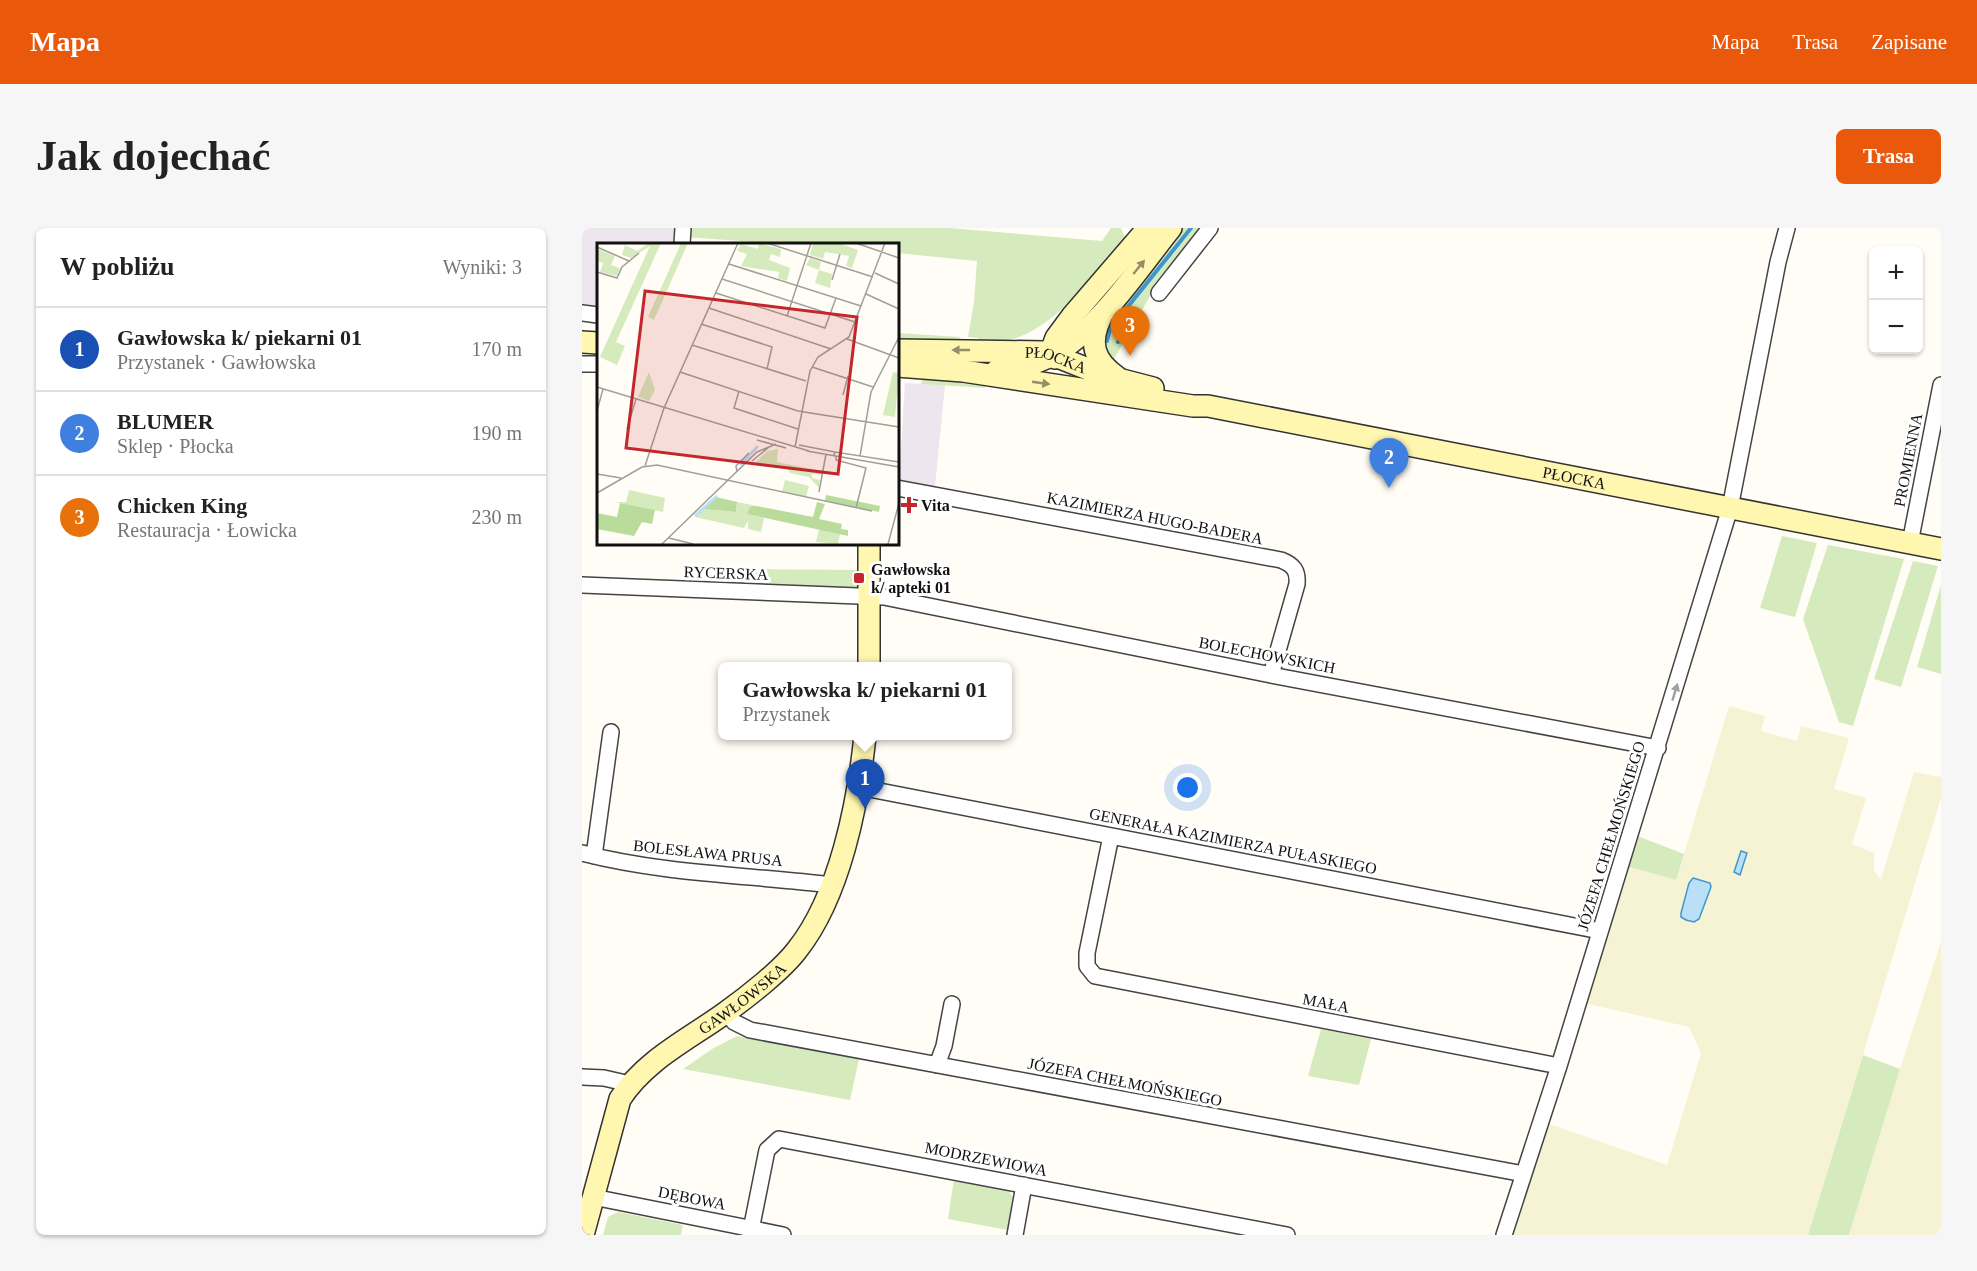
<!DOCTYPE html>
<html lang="pl">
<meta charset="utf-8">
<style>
body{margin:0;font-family:Georgia,serif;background:#f6f6f6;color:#222}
.controls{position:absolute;right:18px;top:18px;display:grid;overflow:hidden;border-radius:9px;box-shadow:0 2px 4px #0004}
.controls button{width:54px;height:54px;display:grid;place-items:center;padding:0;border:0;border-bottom:2px solid #e0e0e0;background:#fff;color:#222;font:30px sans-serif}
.you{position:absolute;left:606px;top:560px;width:21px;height:21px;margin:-15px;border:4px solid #fff;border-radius:50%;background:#1a73e8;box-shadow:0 0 0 9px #1a73e833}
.badge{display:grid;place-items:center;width:39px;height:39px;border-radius:50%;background:#ea580c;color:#fff;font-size:20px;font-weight:700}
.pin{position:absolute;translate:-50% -50px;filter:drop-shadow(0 2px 3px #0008)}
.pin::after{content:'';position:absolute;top:32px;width:21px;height:18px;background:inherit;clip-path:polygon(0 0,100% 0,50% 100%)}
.popup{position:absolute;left:136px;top:434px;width:294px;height:78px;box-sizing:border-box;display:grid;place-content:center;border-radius:9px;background:#fff;filter:drop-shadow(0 2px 4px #0005);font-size:20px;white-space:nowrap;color:#767676}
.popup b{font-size:22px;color:#222}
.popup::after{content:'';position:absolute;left:50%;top:100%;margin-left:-12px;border:12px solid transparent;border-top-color:#fff}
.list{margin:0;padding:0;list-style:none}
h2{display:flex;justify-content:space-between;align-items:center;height:78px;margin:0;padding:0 24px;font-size:26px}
h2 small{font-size:20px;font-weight:400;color:#767676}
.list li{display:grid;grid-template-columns:39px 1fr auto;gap:18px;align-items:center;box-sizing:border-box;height:84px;padding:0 24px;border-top:2px solid #e0e0e0}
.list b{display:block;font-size:22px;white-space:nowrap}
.list p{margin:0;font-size:20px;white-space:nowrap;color:#767676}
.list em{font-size:20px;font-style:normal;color:#767676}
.map{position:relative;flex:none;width:1359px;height:1007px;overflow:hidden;border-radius:9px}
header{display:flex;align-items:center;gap:36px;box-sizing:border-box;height:84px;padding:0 30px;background:#ea580c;color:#fff}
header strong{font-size:28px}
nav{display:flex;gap:33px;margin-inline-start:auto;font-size:21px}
.intro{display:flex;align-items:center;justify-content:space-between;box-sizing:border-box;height:144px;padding:0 36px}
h1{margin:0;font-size:42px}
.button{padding:15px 27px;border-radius:9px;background:#ea580c;color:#fff;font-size:21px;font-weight:700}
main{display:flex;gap:36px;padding:0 36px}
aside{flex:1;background:#fff;border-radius:9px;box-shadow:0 2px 4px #0004}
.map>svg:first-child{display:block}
.industrial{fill:#eee6ef}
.farmland{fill:#f6f3d4}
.green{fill:#d5ebbd}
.water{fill:#b9e0f7;stroke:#3f96cf;stroke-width:1.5}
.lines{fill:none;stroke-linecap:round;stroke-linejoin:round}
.stream{stroke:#3f96cf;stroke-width:4}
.street-casing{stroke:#444;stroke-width:18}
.secondary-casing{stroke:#333;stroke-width:24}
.street{stroke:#fff;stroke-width:15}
.secondary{stroke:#fff6b0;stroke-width:21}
.oneway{fill:#948f68}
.oneway2{fill:#a0a0a0}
.poi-dot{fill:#c4262e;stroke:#fff;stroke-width:2}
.labels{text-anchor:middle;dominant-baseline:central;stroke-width:6;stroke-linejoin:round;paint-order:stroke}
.street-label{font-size:16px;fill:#111;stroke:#fff}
.poi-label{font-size:16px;font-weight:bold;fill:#111;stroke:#fff;text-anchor:start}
.inset-river{fill:none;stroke:#b9e0f7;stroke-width:3}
.inset-road{fill:none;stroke:#a09f9a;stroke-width:1.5}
.view{fill:#c4262e;fill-opacity:0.15;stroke:#c4262e;stroke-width:3}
.inset-edge{fill:none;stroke:#111;stroke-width:3}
</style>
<header>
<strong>Mapa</strong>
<nav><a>Mapa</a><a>Trasa</a><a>Zapisane</a></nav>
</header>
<div class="intro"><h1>Jak dojechać</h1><a class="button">Trasa</a></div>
<main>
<aside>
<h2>W pobliżu<small>Wyniki: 3</small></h2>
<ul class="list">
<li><span class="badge" style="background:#1a4fb4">1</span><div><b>Gawłowska k/ piekarni 01</b><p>Przystanek · Gawłowska</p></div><em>170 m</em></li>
<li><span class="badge" style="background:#3f7fe0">2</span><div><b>BLUMER</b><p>Sklep · Płocka</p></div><em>190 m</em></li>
<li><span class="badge" style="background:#e8710a">3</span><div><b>Chicken King</b><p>Restauracja · Łowicka</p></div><em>230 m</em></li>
</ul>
</aside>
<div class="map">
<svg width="1359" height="1007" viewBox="0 0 1359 1007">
<rect width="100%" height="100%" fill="#fffdf5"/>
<path class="industrial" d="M0,0H98L97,16H16V79L0,78Z
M323,155L363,157L353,259L317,253Z"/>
<path class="farmland" d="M1147,478L1183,488L1179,503L1215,513L1219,498L1267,510L1252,561L1284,570L1270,616L1292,625V643L1299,651L1332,544L1359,549V570L1226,1007H929L965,895L1085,937L1119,825L1107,799L1002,775L1044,638L1094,652Z
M1359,714V1007H1267L1318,841Z"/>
<path class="green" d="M104,0H367L520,13L529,0H539L544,11C514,44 470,105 425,112C416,113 406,112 397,113L396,110L386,109L392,74L395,33L315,25V16H201L103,9Z
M600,0H621L573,55L567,70L529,136L525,132L521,97Z
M315,105L378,109L377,112L315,111Z
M340,151L402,156L403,160L339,156Z
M1200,308L1235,315L1213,389L1178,380Z
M1246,317L1322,331L1271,498L1257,494L1221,391Z
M1331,333L1356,338L1319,459L1292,451Z
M141,341L276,342V363L133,358L134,353H139Z
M1359,357V446L1335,439Z
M1053,607L1102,626L1094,652L1044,638Z
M739,801L789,811L777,857L726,848Z
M155,808L277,831L268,872L101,841L130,821Z
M1281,827L1318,841L1267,1007H1226Z
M372,951L426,962L432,971L426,1002L366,991Z
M36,984L101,997L99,1007H21L26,989Z"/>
<path class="water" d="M1159,623L1165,625L1158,647L1152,644Z
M1111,650L1128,655L1129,659L1117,691L1112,694L1104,692L1099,689V685L1107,655Z"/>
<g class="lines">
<path class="stream" d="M525,113L528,101L609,0
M536,114L548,88L546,81"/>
<g class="street-casing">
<path id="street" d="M100,16L101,0
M577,65L628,0
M0,85L16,87
M0,136H16
M315,260L699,332C712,337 716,343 715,356L689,447
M1328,315L1359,157
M0,357L302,369L689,447L1076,520
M277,559L1018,703
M529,608L505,725V738L513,748L977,838
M0,625C81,646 167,647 250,657
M12,628L29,504
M144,784L152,794L168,802L942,946
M355,837L362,818L370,776
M0,849L22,850L48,856
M11,969L201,1007
M168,1007L185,922L197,911L705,1007
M433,1007L442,957
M922,1007L977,838L1148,280L1196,34L1205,0"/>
</g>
<g class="secondary-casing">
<g id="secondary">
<path d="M519,89C506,115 512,133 535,149"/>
<path d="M0,114L16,115"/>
<path id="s1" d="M315,122L463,124L521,147L571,160"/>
<path d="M473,130L471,118L474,110L491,87L566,0"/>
<path id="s2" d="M315,138L381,143L611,178H626L1359,321"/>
<path d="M414,143C434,141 455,136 472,126C518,100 556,41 589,0"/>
<path d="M287,315V438"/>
<path id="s3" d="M1,1007L38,871C63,832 107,811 143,785C164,770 200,742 215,722C258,668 276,575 283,508"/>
</g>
</g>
<use href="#street" class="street"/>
<use href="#secondary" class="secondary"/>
</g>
<defs><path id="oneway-solid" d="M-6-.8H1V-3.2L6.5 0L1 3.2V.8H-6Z" transform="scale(1.5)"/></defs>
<g class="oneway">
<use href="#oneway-solid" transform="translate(557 39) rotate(-51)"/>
<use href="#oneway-solid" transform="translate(379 122) rotate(-180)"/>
<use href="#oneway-solid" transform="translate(459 155) rotate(8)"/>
</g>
<use class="oneway2" href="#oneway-solid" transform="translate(1093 464) rotate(-73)"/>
<g class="poi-dot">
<path d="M324 268h6v6h6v6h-6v6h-6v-6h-6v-6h6z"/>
<rect x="271" y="344" width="12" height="12" rx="3"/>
</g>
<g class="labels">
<g class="street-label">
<text stroke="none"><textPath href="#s1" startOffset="160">PŁOCKA</textPath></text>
<text transform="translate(1326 232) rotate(-79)">PROMIENNA</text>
<text stroke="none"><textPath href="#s2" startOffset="687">PŁOCKA</textPath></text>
<text transform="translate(573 290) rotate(11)">KAZIMIERZA HUGO-BADERA</text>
<text transform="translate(144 345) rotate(2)">RYCERSKA</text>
<text transform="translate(685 427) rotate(11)">BOLECHOWSKICH</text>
<text transform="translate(1029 608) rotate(-73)">JÓZEFA CHEŁMOŃSKIEGO</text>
<text transform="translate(651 613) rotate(11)">GENERAŁA KAZIMIERZA PUŁASKIEGO</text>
<text transform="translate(126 625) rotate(6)">BOLESŁAWA PRUSA</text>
<text stroke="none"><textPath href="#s3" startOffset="300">GAWŁOWSKA</textPath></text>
<text transform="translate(744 775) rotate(11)">MAŁA</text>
<text transform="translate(543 854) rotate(11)">JÓZEFA CHEŁMOŃSKIEGO</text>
<text transform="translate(404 931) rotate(11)">MODRZEWIOWA</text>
<text transform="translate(110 970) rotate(11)">DĘBOWA</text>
</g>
<g class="poi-label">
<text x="339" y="277">Vita</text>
<text x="289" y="341">Gawłowska<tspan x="289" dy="18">k/ apteki 01</tspan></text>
</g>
</g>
<g transform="translate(15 15)">
<rect width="302" height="302" fill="#fffdf5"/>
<path d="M52,0H64L19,99L28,103L20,122L3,114L53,3L34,15L25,12L28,2L40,8ZM84,0H91L57,77L51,74ZM162,0L184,6L183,14L174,11L172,17L193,25L190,38L181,35L182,29L144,23L150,11L140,8L144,1L161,6ZM216,0H241L261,7L255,25L249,23L252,13L228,9L226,16L213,12ZM1,6L18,13L14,22L23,25L20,33L3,29L6,20L0,18ZM213,15L224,19L222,27L235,31L233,45L218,40L222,27L209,22ZM52,129L58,147L52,158L41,154ZM296,129L302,130L298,174L286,172ZM181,206L180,219L225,228L224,232L215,231V235L223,237L222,245L212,234L193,230L190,225L157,221L170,208ZM188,237L212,243L209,254L185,249ZM32,247L68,255L66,269L18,259H29ZM140,259L160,263L150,271L167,275L164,289L151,286V278L147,285L98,274L107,266L139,269ZM222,286L243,291L241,301L219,299Z" fill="#d5ebbd"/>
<path d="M229,252L283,263L282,269L228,258ZM119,254L140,259L139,269L107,266ZM220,259L228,261L222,276L245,281L244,286L251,287V293L150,271L153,264L160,263L216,274ZM23,260L58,267L55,281L45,279L37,293L0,286V270L20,274Z" fill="#b9dc9c"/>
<path class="inset-river" d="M143,222L161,203M98,273L120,253"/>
<path class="inset-road" d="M170,0L276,34M259,0L302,15M0,4L32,18M132,21L264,63M0,29L20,35L25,24L42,10M278,30L302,41M125,36L258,79M235,37L243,11M119,50L228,85L239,55M269,51L302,66M112,65L234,106M190,73L214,0M104,81L175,104L170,126M250,96L302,115M95,102L209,138M215,124L276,144M83,129L201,168L302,184M0,144L212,208M142,148L137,165L201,186M246,152L251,133M0,168L6,146M30,186L39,156M160,197L189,205M202,202L238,209M198,204L213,128L221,114L252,94L288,0M210,208L302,224M237,212L238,209L302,219M239,213V217L269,225L259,265M263,213L274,149L302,94M155,218L172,204M48,223L67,165L141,0M140,229L139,223L152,210M0,231L24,235M222,249L229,211M0,250L45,224L60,222L275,268M72,295L96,301M65,301L160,209L179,201M291,301L302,260"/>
<path class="view" d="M48,48L260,74L241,231L29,205Z"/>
<rect width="302" height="302" class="inset-edge"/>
</g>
</svg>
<div class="controls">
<button>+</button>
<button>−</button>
</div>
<div class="you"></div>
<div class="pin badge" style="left:283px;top:581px;background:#1a4fb4">1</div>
<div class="popup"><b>Gawłowska k/ piekarni 01</b>Przystanek</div>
<div class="pin badge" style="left:807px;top:260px;background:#3f7fe0">2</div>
<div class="pin badge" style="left:548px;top:128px;background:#e8710a">3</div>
</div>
</main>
